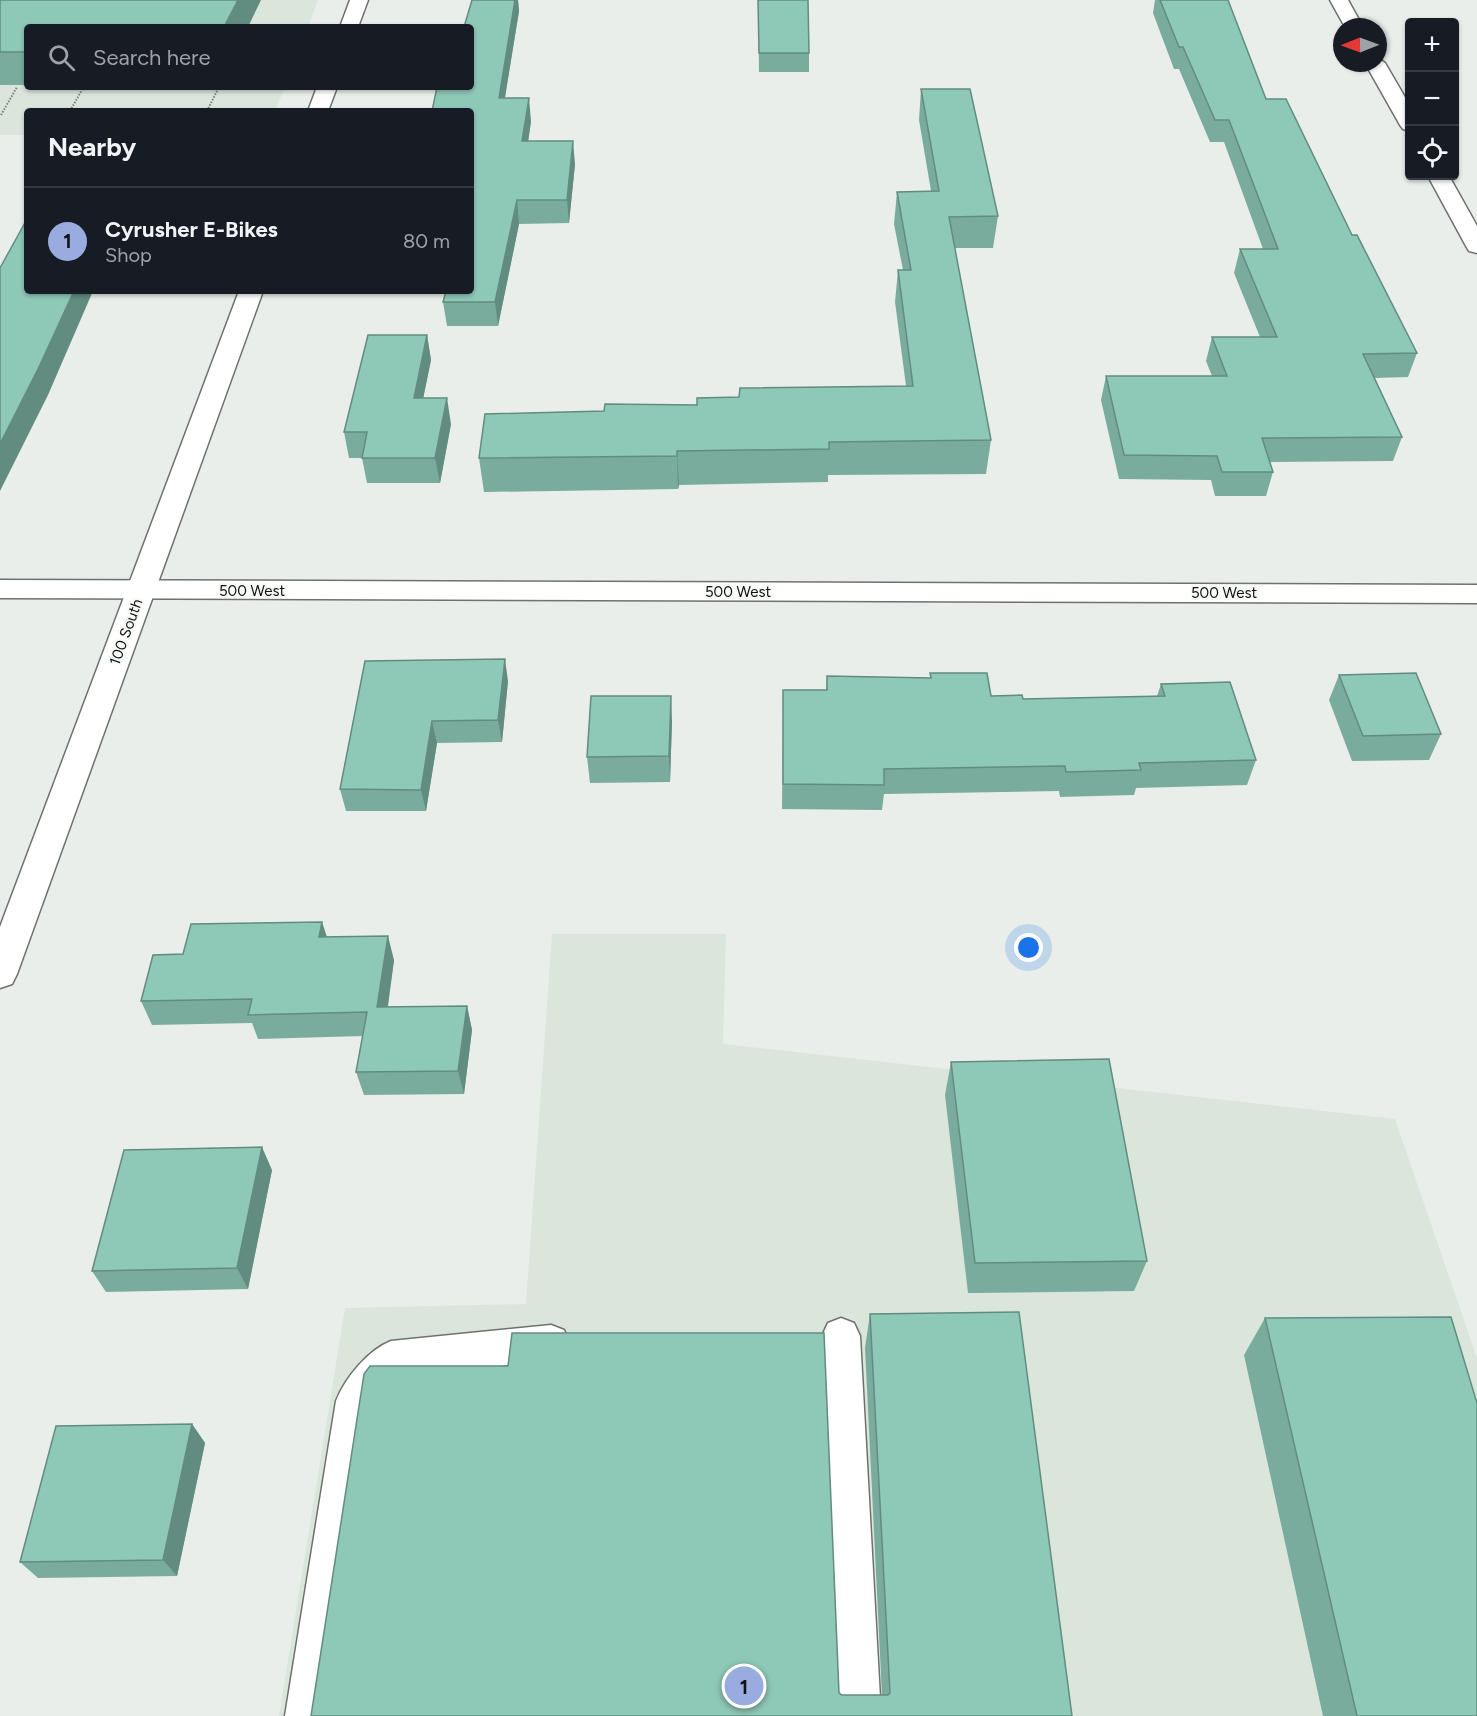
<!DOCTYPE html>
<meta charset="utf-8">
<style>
body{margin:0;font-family:Figtree,sans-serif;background:#20242c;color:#f1f3f6}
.controls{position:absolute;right:18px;top:18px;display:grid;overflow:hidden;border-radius:6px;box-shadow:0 2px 4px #0004}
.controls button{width:54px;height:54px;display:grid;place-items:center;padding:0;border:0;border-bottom:2px solid #363941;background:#171b24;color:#f1f3f6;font:30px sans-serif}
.compass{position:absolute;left:1333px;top:18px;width:54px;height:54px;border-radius:50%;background:#171b24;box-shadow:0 2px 4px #0004;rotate:269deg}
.you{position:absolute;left:1029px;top:948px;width:21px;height:21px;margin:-15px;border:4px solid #fff;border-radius:50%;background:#1a73e8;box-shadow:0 0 0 9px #1a73e833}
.badge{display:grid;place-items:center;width:39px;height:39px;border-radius:50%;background:#98ace0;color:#111;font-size:20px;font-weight:700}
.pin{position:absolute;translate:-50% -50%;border:3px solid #fff;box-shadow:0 2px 6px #0006}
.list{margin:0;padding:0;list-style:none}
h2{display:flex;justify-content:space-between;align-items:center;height:78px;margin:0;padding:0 24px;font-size:26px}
h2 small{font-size:20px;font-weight:400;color:#9ea1a6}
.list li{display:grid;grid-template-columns:39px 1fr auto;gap:18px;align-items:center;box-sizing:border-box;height:108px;padding:0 24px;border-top:2px solid #363941}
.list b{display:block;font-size:22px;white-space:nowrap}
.list p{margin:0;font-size:20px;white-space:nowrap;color:#9ea1a6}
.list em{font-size:20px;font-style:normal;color:#9ea1a6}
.icon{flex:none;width:33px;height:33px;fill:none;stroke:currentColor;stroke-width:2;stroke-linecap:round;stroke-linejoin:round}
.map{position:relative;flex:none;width:1477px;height:1716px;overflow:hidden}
.search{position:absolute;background:#171b24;box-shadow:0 2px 4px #0004;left:24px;top:24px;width:450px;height:66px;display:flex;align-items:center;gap:15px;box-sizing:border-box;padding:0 21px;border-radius:6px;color:#9ea1a6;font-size:22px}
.panel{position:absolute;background:#171b24;box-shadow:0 2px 4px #0004;left:24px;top:108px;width:450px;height:186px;border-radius:6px}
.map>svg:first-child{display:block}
.built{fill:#dae6dc}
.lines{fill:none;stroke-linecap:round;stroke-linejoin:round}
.service-casing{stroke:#6e726f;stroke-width:3}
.minor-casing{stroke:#6e726f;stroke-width:3}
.tertiary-casing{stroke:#6e726f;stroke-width:3}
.path{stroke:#7c7f7c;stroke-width:2;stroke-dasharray:1.5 1.5;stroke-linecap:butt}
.service{fill:#fff;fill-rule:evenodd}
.minor{fill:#fff;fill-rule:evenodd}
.tertiary{fill:#fff;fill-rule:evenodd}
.wall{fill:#7aac9d}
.shaded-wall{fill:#638c80}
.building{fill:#8ec8b7;stroke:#638c80;stroke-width:1.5}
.labels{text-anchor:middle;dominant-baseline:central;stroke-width:4.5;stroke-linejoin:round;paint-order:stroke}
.street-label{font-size:15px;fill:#101110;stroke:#f6fbf7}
</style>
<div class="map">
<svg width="1477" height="1716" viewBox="0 0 1477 1716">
<rect width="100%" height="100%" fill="#e9eeea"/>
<path class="built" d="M0,0H318L308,27H27V87H285L275,111H27V135H0Z
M552,934H726L723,1044L1395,1119L1477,1358V1716H279L345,1308L526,1304Z"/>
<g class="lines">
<g class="service-casing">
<path id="service" d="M841,1318L854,1323L860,1336L881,1716H837L822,1336L828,1323Z
M551,1325L564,1330L570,1343L564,1356L551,1361L401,1376L373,1409L329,1716H285L336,1401C345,1378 368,1350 391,1341Z"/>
</g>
<g class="minor-casing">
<path id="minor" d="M350,0H368L358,27H340Z
M1330,0H1348L1363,27H1345Z
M1378,58L1385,63L1410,106V131L1403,129L1400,125L1365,63H1378Z
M317,87H337L328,111H308Z
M1428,176H1449L1477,226V253L1469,251L1466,246Z
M239,291H263L17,974L12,984L0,988V927Z"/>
</g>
<g class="tertiary-casing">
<path id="tertiary" d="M0,580L1477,585V603L0,598Z"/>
</g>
<path class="path" d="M70,111L83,88
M207,111L219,87
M1,115L17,87"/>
<use href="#service" class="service"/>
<use href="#minor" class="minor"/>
<use href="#tertiary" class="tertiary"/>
</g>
<path class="wall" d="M0,0L27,27V85H0Z
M472,0H518L519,11L505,98L531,121L528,141L575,164L569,223L519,224L498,326H447L443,302L471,291Z
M758,0L809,53V72H759Z
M1155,0H1228L1266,99L1352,235L1417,353L1408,377L1375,378L1402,437L1393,461L1270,462L1273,472L1266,496H1215L1211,480L1119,479L1101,400L1106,376H1212L1206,361L1212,337H1260L1234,273L1240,249H1263L1224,142H1210L1179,69H1174L1153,13Z
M921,89L998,216L993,248H955L991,440L986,474L828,475V482L679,485L678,489L484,492L479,458L604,411L697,405L739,397L906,386L895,302L898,270H903L894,224L897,192L931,191L919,120Z
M427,335L431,360L423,398L451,424L440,483H367L362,458H349L344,432Z
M365,661L508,681L502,742L437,743L426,811H346L340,789Z
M930,673L991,696L1023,699L1157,696L1161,684L1256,760L1247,785L1136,788L1134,795L1060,797L1059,791L884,794L882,810L782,809L783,690H826L827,676L930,678Z
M1339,675L1441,734L1429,760L1352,761L1329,700Z
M672,721L670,782L590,783L587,757Z
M327,937L394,960L388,1007L467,1006L472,1030L464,1094L364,1095L356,1072L363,1036L258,1039L252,1023L152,1025L141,1001L183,954Z
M951,1062L1147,1261L1134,1291L968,1293L945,1095Z
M272,1170L248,1289L106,1292L92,1271Z
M870,1314L1072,1716H311L508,1366L842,1695H882L865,1348Z
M1265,1318L1477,1716H1323L1244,1355Z
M192,1424L205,1443L177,1576L38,1578L20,1562Z"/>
<path class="shaded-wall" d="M238,0H261L248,27H224Z
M515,0H518L519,11L501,121L499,98Z
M529,98L531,121L525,164L522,141Z
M573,141L575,164L569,223L567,200Z
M517,200L519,224L498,326L495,302Z
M74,291H93L48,395L0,491V444Z
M427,335L431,360L418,424L414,398Z
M447,398L451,424L440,483L435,458Z
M677,451L679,485L678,489L677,456Z
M505,659L508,681L502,742L498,720Z
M671,696L672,721L670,782L669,756Z
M432,721L437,743L426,811L421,790Z
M322,922L330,946L319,937Z
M388,936L394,960L384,1031L377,1007Z
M467,1006L472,1030L464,1094L458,1071Z
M262,1147L272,1170L248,1289L237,1268Z
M192,1424L205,1443L177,1576L163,1560Z"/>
<path class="building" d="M0,0H238L224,27H27V52H0Z
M472,0H515L499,98H529L522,141H573L567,200H517L495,302H443L446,291H471V111H432L437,87H471V27H464Z
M758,0H808L809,53H759Z
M1160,0H1228L1266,99H1286L1352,235H1357L1417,353L1363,354L1402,437L1262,438L1273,472H1222L1217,456L1124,455L1106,376H1227L1212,337H1277L1240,249H1278L1229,120H1215L1183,47H1179Z
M921,89H970L998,216L949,217L991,440L829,442V449L677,451V456L479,458L485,414L604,411L605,404L697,405V398L739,397L740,388L913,386L898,270H911L897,192L939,191Z
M27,219V291H74L38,369L0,444V268Z
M368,335H427L414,398H447L435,458H362L367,432H344Z
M505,659L498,720L432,721L421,790L340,789L365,661Z
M930,673H987L991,696L1022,695L1023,699L1165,696L1161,684L1230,682L1256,760L1139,763L1141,770L1066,772L1065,766L884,769V785L783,784V690H827V676L931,678Z
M1416,673L1441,734L1363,736L1339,675Z
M591,696H671L669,756L587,757Z
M322,922L319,937L388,936L377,1007L467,1006L458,1071L356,1072L367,1012L248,1015L252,999L141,1001L153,955L183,954L191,924Z
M1109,1059L1147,1261L975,1263L951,1062Z
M262,1147L237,1268L92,1271L124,1150Z
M1019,1312L1072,1716H311L364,1374L370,1366H508L512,1333H824L839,1693L842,1695H888L890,1693L870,1314Z
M1451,1317L1477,1403V1716H1357L1265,1318Z
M192,1424L163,1560L20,1562L56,1426Z"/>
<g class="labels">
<g class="street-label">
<text x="252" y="591">500 West</text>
<text x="738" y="592">500 West</text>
<text x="1224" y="593">500 West</text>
<text transform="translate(126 632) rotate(-70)">100 South</text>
</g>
</g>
</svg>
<div class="controls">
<button>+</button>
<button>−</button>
<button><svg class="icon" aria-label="locate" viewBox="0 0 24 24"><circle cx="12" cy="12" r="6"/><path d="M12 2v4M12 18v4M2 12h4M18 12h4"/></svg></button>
</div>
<svg class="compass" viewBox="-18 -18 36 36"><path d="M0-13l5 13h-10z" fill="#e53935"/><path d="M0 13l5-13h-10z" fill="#9ea1a6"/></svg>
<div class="you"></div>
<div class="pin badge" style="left:744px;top:1686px">1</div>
<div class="search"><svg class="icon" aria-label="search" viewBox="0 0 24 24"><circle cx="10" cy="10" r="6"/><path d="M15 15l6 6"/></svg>Search here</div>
<section class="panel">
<h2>Nearby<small></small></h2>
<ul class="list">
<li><span class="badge">1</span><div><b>Cyrusher E-Bikes</b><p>Shop</p></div><em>80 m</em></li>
</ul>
</section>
</div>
